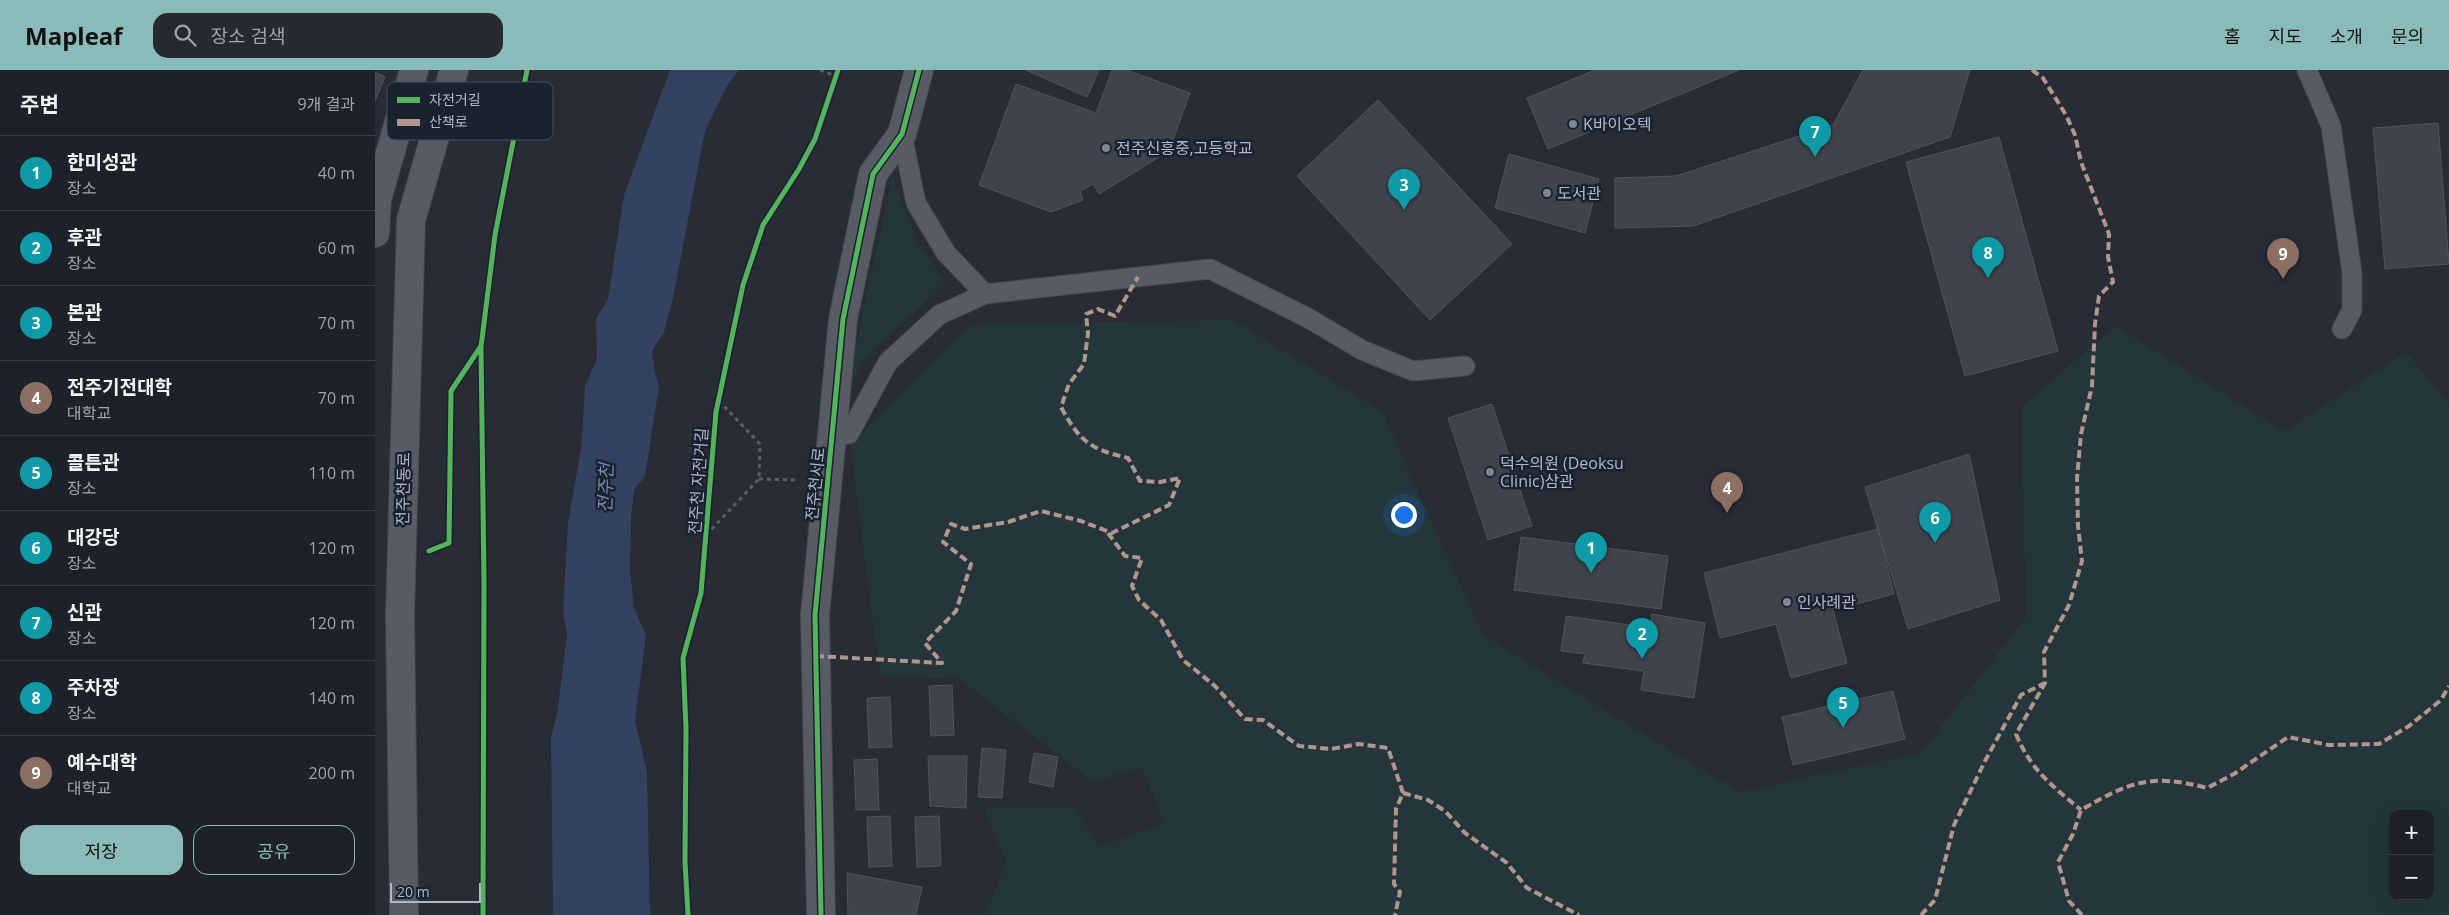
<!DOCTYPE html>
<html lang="ko">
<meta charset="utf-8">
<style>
body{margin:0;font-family:"Open Sans","Noto Sans KR",sans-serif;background:#252930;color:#f1f3f6}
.controls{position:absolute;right:15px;bottom:15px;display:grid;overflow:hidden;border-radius:10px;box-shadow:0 5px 20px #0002}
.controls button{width:45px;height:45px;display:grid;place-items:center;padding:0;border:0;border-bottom:1px solid #3b3e45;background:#1d2128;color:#f1f3f6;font:25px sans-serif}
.scale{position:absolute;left:15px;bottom:12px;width:91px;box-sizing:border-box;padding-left:5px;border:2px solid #b0b7c7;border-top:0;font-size:14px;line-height:18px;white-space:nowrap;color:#b0b7c7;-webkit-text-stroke:4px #1a2230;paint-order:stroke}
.you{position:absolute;left:1028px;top:444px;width:18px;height:18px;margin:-12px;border:4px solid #fff;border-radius:50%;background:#1a73e8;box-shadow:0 0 0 8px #1a73e833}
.badge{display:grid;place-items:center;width:32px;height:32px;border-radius:50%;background:#8bbbb9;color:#fff;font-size:16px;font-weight:700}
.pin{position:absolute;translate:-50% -41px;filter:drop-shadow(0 1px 2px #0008)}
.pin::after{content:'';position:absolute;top:26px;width:18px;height:15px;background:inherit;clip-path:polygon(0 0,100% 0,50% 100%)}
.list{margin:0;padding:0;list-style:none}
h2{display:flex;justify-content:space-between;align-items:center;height:65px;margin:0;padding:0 20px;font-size:21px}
h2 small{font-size:16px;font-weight:400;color:#a0a3a8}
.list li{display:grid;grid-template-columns:32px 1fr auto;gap:15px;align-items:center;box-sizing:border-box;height:75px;padding:0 20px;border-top:1px solid #3b3e45}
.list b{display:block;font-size:19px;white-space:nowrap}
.list p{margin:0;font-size:16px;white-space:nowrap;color:#a0a3a8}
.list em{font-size:16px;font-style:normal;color:#a0a3a8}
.actions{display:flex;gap:10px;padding:15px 20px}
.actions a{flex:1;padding:11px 0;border:1px solid #8bbbb9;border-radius:15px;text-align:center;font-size:18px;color:#8bbbb9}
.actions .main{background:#8bbbb9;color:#111}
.icon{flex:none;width:28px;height:28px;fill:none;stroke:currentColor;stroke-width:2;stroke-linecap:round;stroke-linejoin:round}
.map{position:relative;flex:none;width:2074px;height:845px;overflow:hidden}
header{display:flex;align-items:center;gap:30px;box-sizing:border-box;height:70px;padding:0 25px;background:#8bbbb9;color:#111}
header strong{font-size:24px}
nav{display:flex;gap:28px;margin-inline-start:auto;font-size:18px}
.search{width:350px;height:45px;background:#252930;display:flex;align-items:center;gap:12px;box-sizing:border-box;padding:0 18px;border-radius:15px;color:#a0a3a8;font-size:19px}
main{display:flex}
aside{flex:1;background:#1d2128}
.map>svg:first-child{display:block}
.green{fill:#24363b;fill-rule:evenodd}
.water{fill:#33425f}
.building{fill:#3f434b;stroke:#4f545d}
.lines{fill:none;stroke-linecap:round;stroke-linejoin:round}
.service-casing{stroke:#43474e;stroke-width:21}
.minor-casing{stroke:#43474e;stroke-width:30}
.tertiary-casing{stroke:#43474e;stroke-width:30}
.path{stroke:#5a5f67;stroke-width:3;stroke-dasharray:4 4;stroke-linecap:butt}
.service{stroke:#575b63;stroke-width:19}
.minor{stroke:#575b63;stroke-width:28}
.tertiary{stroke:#575b63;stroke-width:28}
.quiet{stroke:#b2968c;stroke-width:4;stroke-dasharray:8 4;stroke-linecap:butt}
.cycleway-casing{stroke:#1a2230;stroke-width:8}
.cycleway{stroke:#56b35d;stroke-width:5}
.poi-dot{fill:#808694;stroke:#1a2230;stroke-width:2}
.labels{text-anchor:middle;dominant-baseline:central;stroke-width:5;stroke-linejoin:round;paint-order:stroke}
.poi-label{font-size:16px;fill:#b0b7c7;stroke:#1a2230;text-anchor:start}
.street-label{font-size:16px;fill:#b0b7c7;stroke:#1a2230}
.water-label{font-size:18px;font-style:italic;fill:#768bb1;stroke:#1a2230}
.key{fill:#1a2230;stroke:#474f5d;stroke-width:1}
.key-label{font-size:14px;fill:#b0b7c7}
</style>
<header>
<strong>Mapleaf</strong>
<div class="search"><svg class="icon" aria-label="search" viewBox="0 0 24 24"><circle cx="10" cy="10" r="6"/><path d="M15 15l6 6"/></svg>장소 검색</div>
<nav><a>홈</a><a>지도</a><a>소개</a><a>문의</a></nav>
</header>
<main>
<aside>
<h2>주변<small>9개 결과</small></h2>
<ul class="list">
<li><span class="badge" style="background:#0f9aa8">1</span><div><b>한미성관</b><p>장소</p></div><em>40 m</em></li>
<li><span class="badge" style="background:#0f9aa8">2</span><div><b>후관</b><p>장소</p></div><em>60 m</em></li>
<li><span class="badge" style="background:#0f9aa8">3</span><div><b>본관</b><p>장소</p></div><em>70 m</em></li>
<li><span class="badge" style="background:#8d6e63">4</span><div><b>전주기전대학</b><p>대학교</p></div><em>70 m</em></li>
<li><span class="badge" style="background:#0f9aa8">5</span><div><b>콜튼관</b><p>장소</p></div><em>110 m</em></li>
<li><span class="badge" style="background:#0f9aa8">6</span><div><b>대강당</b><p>장소</p></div><em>120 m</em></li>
<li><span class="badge" style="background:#0f9aa8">7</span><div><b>신관</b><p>장소</p></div><em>120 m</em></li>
<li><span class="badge" style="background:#0f9aa8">8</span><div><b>주차장</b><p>장소</p></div><em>140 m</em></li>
<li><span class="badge" style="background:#8d6e63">9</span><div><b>예수대학</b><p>대학교</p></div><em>200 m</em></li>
</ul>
<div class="actions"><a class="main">저장</a><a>공유</a></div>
</aside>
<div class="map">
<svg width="2074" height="845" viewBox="0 0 2074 845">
<rect width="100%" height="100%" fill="#272c35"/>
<path class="green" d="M517,105L542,171L571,213L497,281L473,315Z
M858,250L1007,341L1108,565L1364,722L1545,683L1651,547L1646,337L1741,256L1909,361L2031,282L2074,332V845H610L631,792L609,738H701L724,777L789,753L767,697L718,712L584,609L505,606L475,375L596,254ZM2018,744H2055V826H2018Z"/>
<path class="water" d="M295,0H364L352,16L330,61L298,228L289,262L277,281L280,303L284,316L270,406L259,420L256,449L255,500L259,538L271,565L260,651L272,702L275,845H178L176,668L182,644L192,565L188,540L193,453L206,379L210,316L222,289L221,249L233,229L249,125Z"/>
<path class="building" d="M651,0H724L712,27Z
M737,0H752L815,23L794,81L724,124L718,114L705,121L708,130L676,142L604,115L641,14L721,43Z
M1220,0H1364L1173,79L1152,28Z
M1488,0H1595L1575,67L1318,156L1240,158V108L1301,106L1458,55Z
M0,2L10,7L0,31Z
M1003,30L1137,174L1055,250L922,106Z
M2063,53L2074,194L2010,199L1998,58Z
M1624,67L1683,281L1590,306L1531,92Z
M1134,84L1224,109L1210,163L1120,138Z
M1117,334L1157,456L1113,470L1073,348Z
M1594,384L1625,530L1533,559L1490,417Z
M1503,459L1519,524L1458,540L1472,593L1416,608L1401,554L1345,568L1329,503Z
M1146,467L1293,486L1286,539L1139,520Z
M1277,544L1330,553L1319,628L1266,620L1269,601L1208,593L1210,584L1186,581L1191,546L1276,558Z
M577,615L579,665L556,666L554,616Z
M1518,621L1530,669L1418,695L1407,647Z
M515,627L517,677L494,678L492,628Z
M607,678L631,680L627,728L603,727Z
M659,683L683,687L678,717L654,712Z
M553,686H592L591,738L555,736Z
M502,689L504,740H481L479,690Z
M515,746L517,796L494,797L492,747Z
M564,746L566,796L542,797L540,747Z
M472,803L547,817L541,845H473Z"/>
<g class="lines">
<g class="service-casing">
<path id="service" d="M1932,0L1956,56L1977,203V240L1967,259
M527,64L541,133L571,183L610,224L835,199L933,248L987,280L1038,301L1090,296
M457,366L474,364L513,292L564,245L610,224"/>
</g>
<g class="minor-casing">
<path id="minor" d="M446,845L440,545L468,249L498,104L527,64L544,0"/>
</g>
<g class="tertiary-casing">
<path id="tertiary" d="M0,163L2,129L39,0
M29,845L25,545L36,150L79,0"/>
</g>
<path class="path" d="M445,0L461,6
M384,409L424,410
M331,465L384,409L385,374L343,330"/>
<use href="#service" class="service"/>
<use href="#minor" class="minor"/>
<use href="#tertiary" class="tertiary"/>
<path class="quiet" d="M1657,0L1668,8L1691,45L1700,65L1706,92L1734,164L1733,187L1738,212L1724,226L1720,254L1717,316L1706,364L1702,408L1703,456L1707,491L1694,535L1669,582L1670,613L1641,664C1656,700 1676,715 1706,740
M733,463L750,486L767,488L757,516L764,530L786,550L808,590L840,616L870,649L888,650L924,676L956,679L984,674L1013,678L1028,723L1021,739L1019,814L1025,822L1020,845
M441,586L567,593L550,573L581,541L596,494L568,472L576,454L590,459L633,452L666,441L706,451L737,463L794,435L805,408L785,412L765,411L753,388C715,379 705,372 686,337L694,314L709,294L713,263L711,244L723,239L740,246L763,207
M1028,723L1053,730L1070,741L1090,763L1132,793L1152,818L1204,845
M1546,845L1560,830L1579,755L1610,691L1646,625L1670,613
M1707,845L1694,831L1683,792L1698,764L1706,740C1754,712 1776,703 1832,718L1859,704L1913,667L1954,675L2004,674L2034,656L2066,630L2074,616"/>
<g class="cycleway-casing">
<path id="cycleway" d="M54,481L74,473L76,321L106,276
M108,845L109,512L106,277L120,165L152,0
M313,845L310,792L311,658L308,588L326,523L341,342L368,215L388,155L424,99L440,69L463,0
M446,845L440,545L468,249L498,104L527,64L544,0"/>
</g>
<use href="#cycleway" class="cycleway"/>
</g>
<g class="poi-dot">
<circle cx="1198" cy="54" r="5"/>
<circle cx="731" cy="78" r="5"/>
<circle cx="1172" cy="123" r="5"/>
<circle cx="1115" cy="402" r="5"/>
<circle cx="1412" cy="532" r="5"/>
</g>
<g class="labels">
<g class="poi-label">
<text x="1208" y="54">K바이오텍</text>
<text x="741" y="78">전주신흥중,고등학교</text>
<text x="1182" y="123">도서관</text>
<text x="1125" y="393">덕수의원 (Deoksu<tspan x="1125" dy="18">Clinic)삼관</tspan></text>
<text x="1422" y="532">인사례관</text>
</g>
<g class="street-label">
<text transform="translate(323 411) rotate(-86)">전주천 자전거길</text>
<text transform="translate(440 414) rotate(-84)">전주천서로</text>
<text transform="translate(28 419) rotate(-89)">전주천동로</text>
</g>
<g class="water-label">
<text transform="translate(230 418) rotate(-88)">전주천</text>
</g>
</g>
<rect x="12" y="12" width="166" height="58" rx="8" class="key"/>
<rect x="22" y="27" width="23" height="6" fill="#56b35d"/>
<rect x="22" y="49" width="23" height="7" fill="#b2968c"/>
<g class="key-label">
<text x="54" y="35">자전거길</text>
<text x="54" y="57">산책로</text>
</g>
</svg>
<div class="controls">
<button>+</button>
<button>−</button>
</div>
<div class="scale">20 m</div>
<div class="you"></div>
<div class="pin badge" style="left:1216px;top:503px;background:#0f9aa8">1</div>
<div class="pin badge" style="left:1267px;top:589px;background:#0f9aa8">2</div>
<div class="pin badge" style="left:1029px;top:140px;background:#0f9aa8">3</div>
<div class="pin badge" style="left:1352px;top:443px;background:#8d6e63">4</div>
<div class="pin badge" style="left:1468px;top:658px;background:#0f9aa8">5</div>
<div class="pin badge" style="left:1560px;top:473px;background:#0f9aa8">6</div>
<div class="pin badge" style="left:1440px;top:87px;background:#0f9aa8">7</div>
<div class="pin badge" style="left:1613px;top:208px;background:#0f9aa8">8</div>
<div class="pin badge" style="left:1908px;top:209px;background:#8d6e63">9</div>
</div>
</main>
